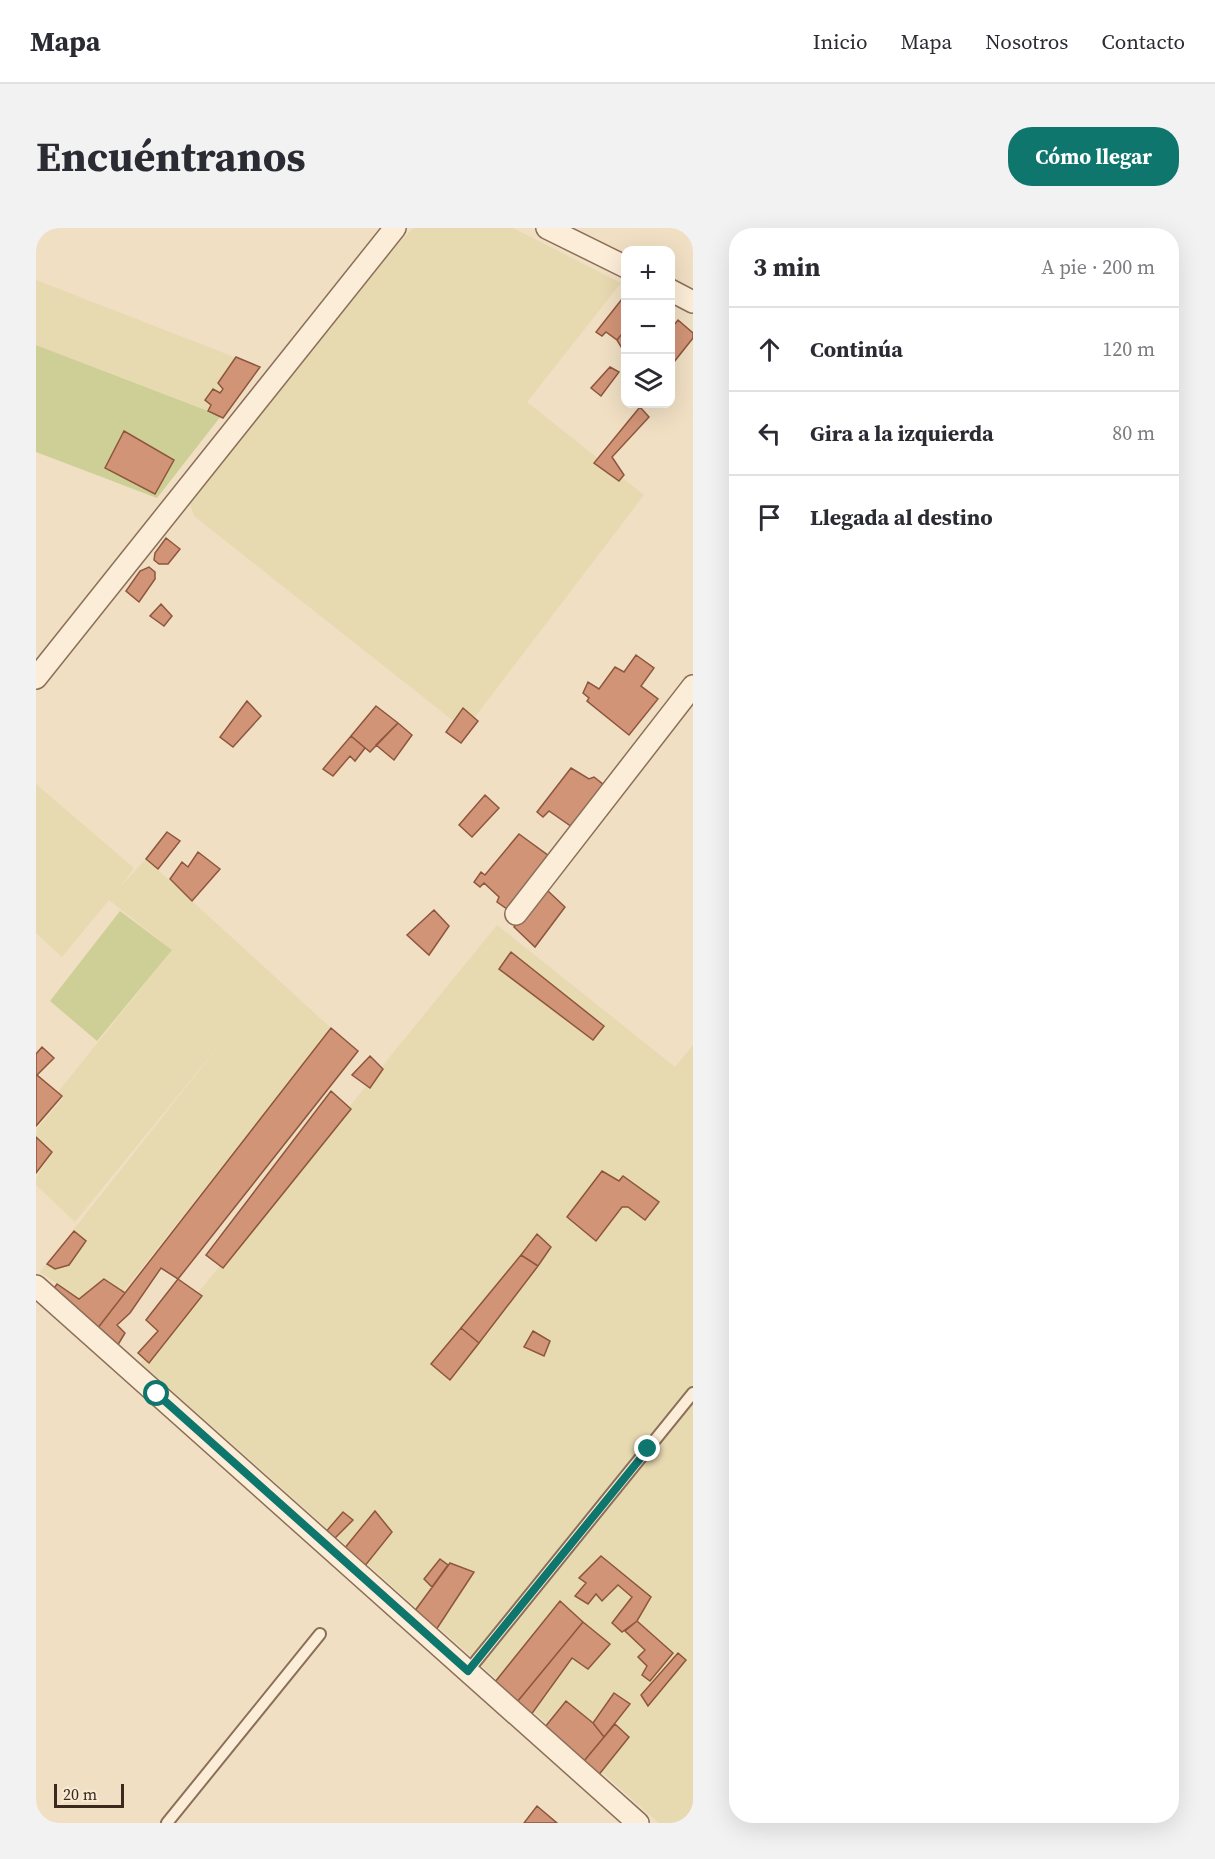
<!DOCTYPE html>
<html lang="es">
<meta charset="utf-8">
<style>
body{margin:0;font-family:"Source Serif 4",serif;background:#f2f2f3;color:#2b2b33}
.controls{position:absolute;right:18px;top:18px;display:grid;overflow:hidden;border-radius:12px;box-shadow:0 6px 24px #0002}
.controls button{width:54px;height:54px;display:grid;place-items:center;padding:0;border:0;border-bottom:2px solid #e1e1e2;background:#fff;color:#2b2b33;font:30px sans-serif}
.scale{position:absolute;left:18px;bottom:15px;width:70px;box-sizing:border-box;padding-left:6px;border:3px solid #3b291e;border-top:0;font-size:16px;line-height:21px;white-space:nowrap;color:#3b291e;-webkit-text-stroke:4px #f7ead3;paint-order:stroke}
.stop{position:absolute;width:18px;height:18px;margin:-14px;border:4px solid #0f766e;border-radius:50%;background:#fff}
.stop.end{background:#0f766e;border-color:#fff;box-shadow:0 2px 6px #0008}
.list{margin:0;padding:0;list-style:none}
h2{display:flex;justify-content:space-between;align-items:center;height:78px;margin:0;padding:0 24px;font-size:26px}
h2 small{font-size:20px;font-weight:400;color:#7c7c81}
.list li{display:grid;grid-template-columns:39px 1fr auto;gap:18px;align-items:center;box-sizing:border-box;height:84px;padding:0 24px;border-top:2px solid #e1e1e2}
.list b{display:block;font-size:22px;white-space:nowrap}
.list em{font-size:20px;font-style:normal;color:#7c7c81}
.icon{flex:none;width:33px;height:33px;fill:none;stroke:currentColor;stroke-width:2;stroke-linecap:round;stroke-linejoin:round}
.map{position:relative;flex:none;width:657px;height:1595px;overflow:hidden;border-radius:24px}
header{display:flex;align-items:center;gap:36px;box-sizing:border-box;height:84px;padding:0 30px;background:#fff;border-bottom:2px solid #e1e1e2}
header strong{font-size:28px}
nav{display:flex;gap:33px;margin-inline-start:auto;font-size:21px}
.intro{display:flex;align-items:center;justify-content:space-between;box-sizing:border-box;height:144px;padding:0 36px}
h1{margin:0;font-size:42px}
.button{padding:15px 27px;border-radius:24px;background:#0f766e;color:#fff;font-size:21px;font-weight:700}
main{display:flex;gap:36px;padding:0 36px}
aside{flex:1;background:#fff;border-radius:24px;box-shadow:0 6px 24px #0002}
.map>svg:first-child{display:block}
.farmland{fill:#e7d9b0}
.green{fill:#cecf96}
.building{fill:#d19477;stroke:#8d563d;stroke-width:1.5}
.lines{fill:none;stroke-linecap:round;stroke-linejoin:round}
.service-casing{stroke:#8c6f59;stroke-width:14}
.minor-casing{stroke:#8c6f59;stroke-width:24}
.service{stroke:#fbedd7;stroke-width:10}
.minor{stroke:#fbedd7;stroke-width:21}
.route{stroke:#0f766e;stroke-width:8}
</style>
<header>
<strong>Mapa</strong>
<nav><a>Inicio</a><a>Mapa</a><a>Nosotros</a><a>Contacto</a></nav>
</header>
<div class="intro"><h1>Encuéntranos</h1><a class="button">Cómo llegar</a></div>
<main>
<div class="map">
<svg width="657" height="1595" viewBox="0 0 657 1595">
<rect width="100%" height="100%" fill="#f0dfc3"/>
<path class="farmland" d="M377,0H477L585,55L491,174L608,267L429,502L158,288L153,272L332,49Z
M0,52L224,139L185,188L172,183L0,117Z
M0,556L98,640L83,660L110,631L295,800L68,1088L4,1044L192,806L39,994L0,957V950L16,924L0,908V902L27,870L22,864L136,722L73,672L26,729L0,705Z
M461,697L639,839L657,817V1595H623L105,1135Z"/>
<path class="green" d="M0,117L185,188L121,270L0,224Z
M84,683L136,722L61,813L14,773Z"/>
<path class="building" d="M590,66V101L581,112L570,104L566,108L560,104Z
M642,92L657,105V110L634,139V102Z
M590,101V127L581,112Z
M200,129L224,139L187,190L172,183L175,177L169,172L177,161L184,165L187,161L182,155Z
M574,139L583,144L565,168L555,160Z
M604,179L613,189L576,229L588,247L583,253L558,235Z
M88,203L138,232L119,266L69,240Z
M130,310L144,321L132,336H123L118,332L119,325Z
M113,339L119,344V351L103,374L90,363L104,343Z
M125,376L136,388L128,398L114,388Z
M600,427L618,440L605,458L622,471L593,507L551,473L553,470L547,465L552,454L563,461L579,439L588,444Z
M211,473L225,488L197,519L184,509Z
M340,478L362,495L334,524L315,508Z
M427,480L442,493L425,515L410,504Z
M362,495L376,507L358,532L340,517Z
M315,508L329,520L319,533L314,528L297,548L287,541Z
M535,540L553,551L558,549L568,557L536,599L513,583L507,589L501,584Z
M449,567L463,580L436,609L423,597Z
M131,604L144,613L122,641L110,631Z
M483,606L513,628L471,681L461,674L463,669L448,655L444,659L438,654L445,644L449,647Z
M162,624L184,641L156,673L134,651L146,634L152,639Z
M512,663L529,679L499,719L478,699L507,665Z
M398,682L413,698L393,727L371,707Z
M475,724L568,798L557,812L463,741Z
M295,800L322,823L142,1051L125,1040L94,1085L81,1097L89,1105L80,1120L61,1101Z
M6,819L18,830L1,847L26,868L0,898V826Z
M334,828L347,841L334,860L316,847Z
M295,863L315,881L187,1040L170,1027Z
M0,909L16,924L0,945Z
M566,943L583,953L587,948L623,974L609,992L592,979H586L560,1013L531,989Z
M38,1003L50,1013L33,1037L19,1041L11,1036Z
M501,1006L515,1019L502,1038L485,1027Z
M485,1027L502,1038L443,1115L425,1100Z
M68,1051L89,1065L61,1101L16,1063L21,1056L43,1071Z
M142,1051L166,1068L113,1135L102,1125L122,1103L110,1092Z
M425,1100L443,1115L414,1152L395,1136Z
M497,1103L514,1113L508,1128L488,1119Z
M339,1283L356,1304L328,1339L308,1321Z
M307,1284L317,1292L297,1312L288,1306Z
M565,1328L615,1369L601,1393L586,1404L576,1395L596,1369L582,1357L566,1373L560,1366L552,1376L539,1368L550,1355L543,1350Z
M404,1331L412,1337L396,1359L388,1351Z
M414,1335L438,1344L398,1405L378,1384Z
M524,1373L547,1394L477,1479L455,1459Z
M601,1393L637,1425L614,1453L606,1447L611,1438L602,1429L609,1422L589,1403Z
M547,1394L574,1416L552,1441L536,1430L492,1491L477,1479Z
M642,1425L650,1432L612,1478L605,1467Z
M578,1465L594,1476L568,1509L557,1495Z
M530,1473L557,1495L568,1509L543,1539L505,1504Z
M579,1496L593,1509L561,1549L543,1539Z
M501,1578L521,1595H488Z"/>
<g class="lines">
<g class="service-casing">
<path id="service" d="M432,1443L657,1165
M131,1595L284,1406"/>
</g>
<g class="minor-casing">
<path id="minor" d="M511,0L590,39
M634,62L657,74
M0,450L359,0
M480,686L657,458
M0,1058L602,1595"/>
</g>
<use href="#service" class="service"/>
<use href="#minor" class="minor"/>
</g>
<g class="lines">
<path class="route" d="M121,1166L432,1443L612,1221"/>
</g>
</svg>
<div class="controls">
<button>+</button>
<button>−</button>
<button><svg class="icon" aria-label="layers" viewBox="0 0 24 24"><path d="M12 4l9 5-9 5-9-5zM3 14l9 5 9-5"/></svg></button>
</div>
<div class="scale">20 m</div>
<div class="stop" style="left:121px;top:1166px"></div>
<div class="stop end" style="left:612px;top:1221px"></div>
</div>
<aside>
<h2>3 min<small>A pie · 200 m</small></h2>
<ul class="list">
<li><svg class="icon" aria-label="ahead" viewBox="0 0 24 24"><path d="M12 20V5M6 11l6-6 6 6"/></svg><div><b>Continúa</b></div><em>120 m</em></li>
<li><svg class="icon" aria-label="left" viewBox="0 0 24 24"><path d="M17 20v-9H6M10 6l-5 5 5 5"/></svg><div><b>Gira a la izquierda</b></div><em>80 m</em></li>
<li><svg class="icon" aria-label="arrive" viewBox="0 0 24 24"><path d="M6 21V4h12l-3 4 3 4H6"/></svg><div><b>Llegada al destino</b></div></li>
</ul>
</aside>
</main>
